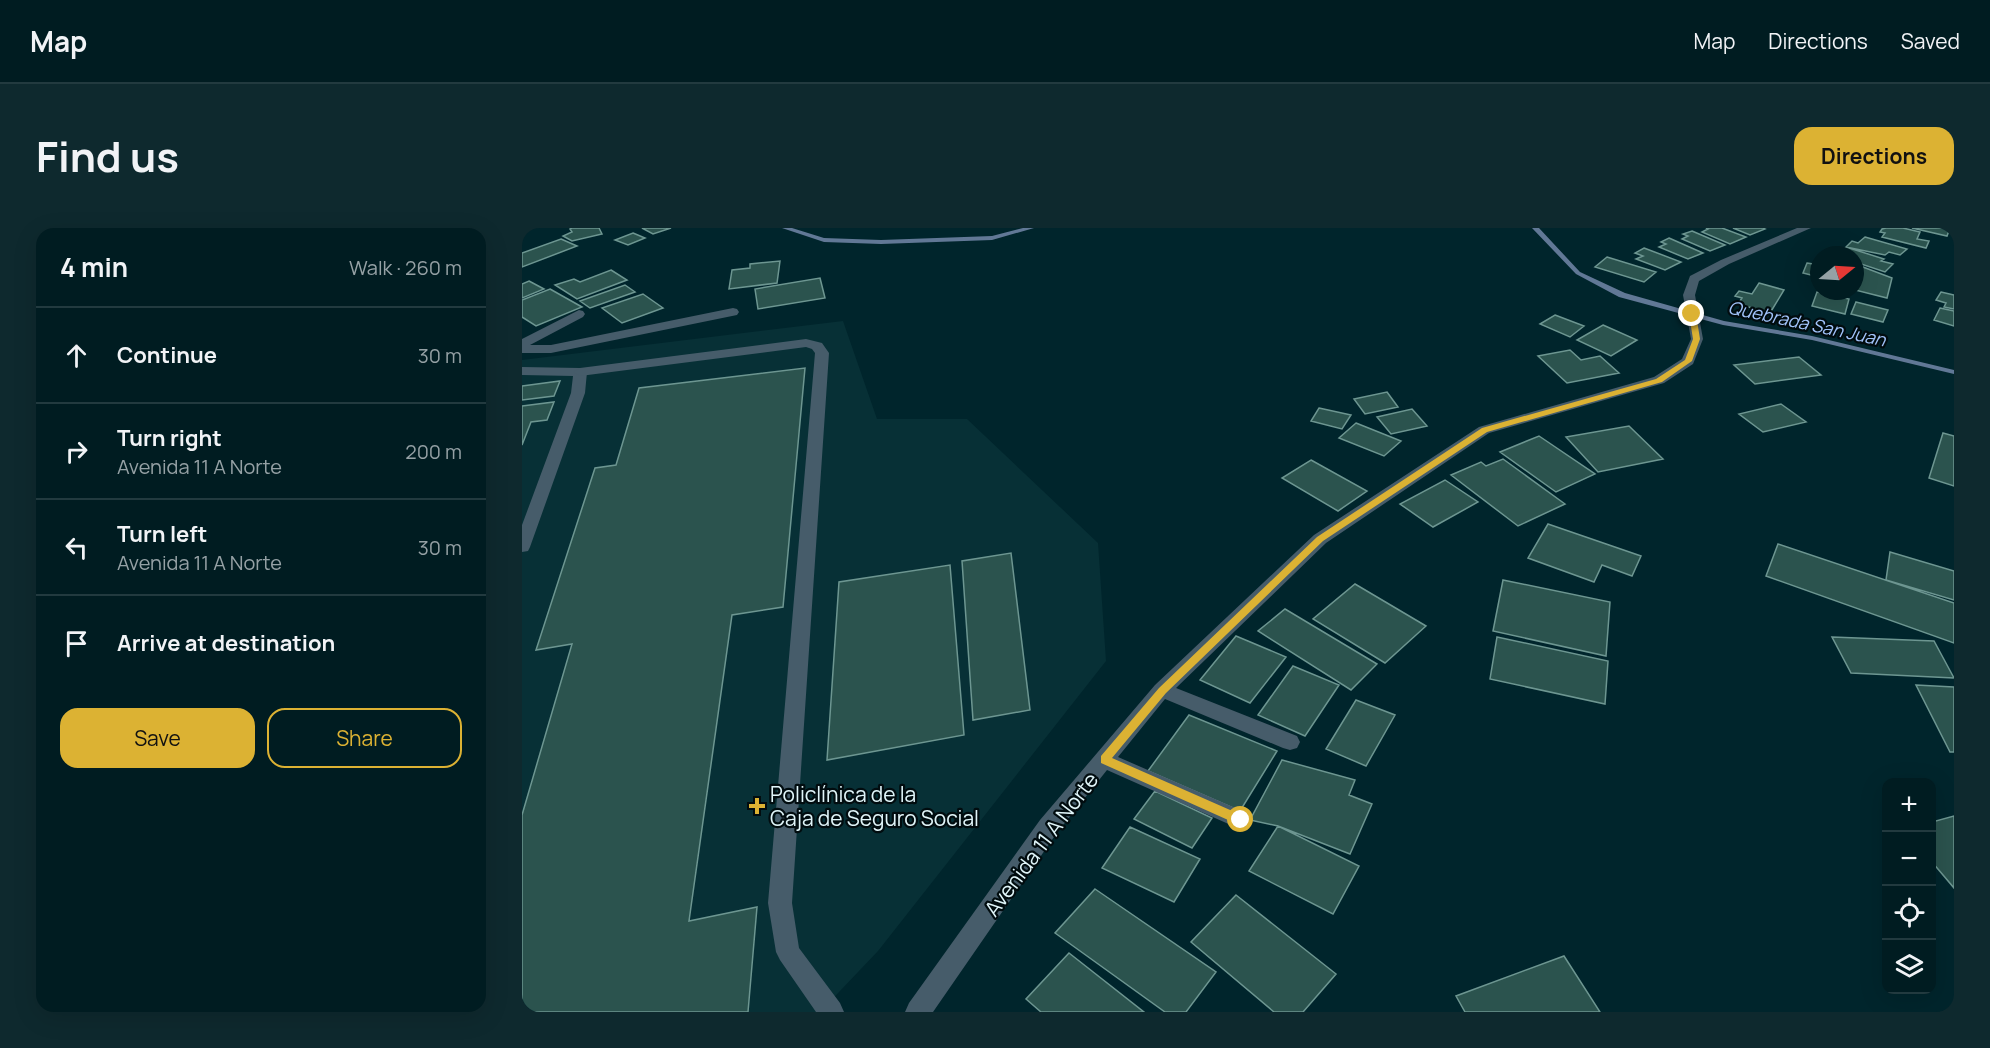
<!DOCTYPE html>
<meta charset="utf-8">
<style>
body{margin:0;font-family:Manrope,sans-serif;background:#0e292e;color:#f1f3f6}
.controls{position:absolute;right:18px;bottom:18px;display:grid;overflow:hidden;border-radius:12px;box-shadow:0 6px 24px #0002}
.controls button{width:54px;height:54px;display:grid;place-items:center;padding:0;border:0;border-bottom:2px solid #223a3f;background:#001c21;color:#f1f3f6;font:30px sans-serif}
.compass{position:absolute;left:1288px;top:18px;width:54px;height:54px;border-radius:50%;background:#001c21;box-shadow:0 6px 24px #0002;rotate:72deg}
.stop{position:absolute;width:18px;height:18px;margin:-14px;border:4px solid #dcb233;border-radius:50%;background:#fff}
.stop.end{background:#dcb233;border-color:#fff;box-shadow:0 2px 6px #0008}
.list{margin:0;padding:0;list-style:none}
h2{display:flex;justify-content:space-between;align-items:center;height:78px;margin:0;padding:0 24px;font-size:26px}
h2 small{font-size:20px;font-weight:400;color:#95a1a5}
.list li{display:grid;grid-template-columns:39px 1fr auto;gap:18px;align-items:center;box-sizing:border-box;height:96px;padding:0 24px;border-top:2px solid #223a3f}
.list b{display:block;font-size:22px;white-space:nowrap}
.list p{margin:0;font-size:20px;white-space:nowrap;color:#95a1a5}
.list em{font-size:20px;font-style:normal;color:#95a1a5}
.actions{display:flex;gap:12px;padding:18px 24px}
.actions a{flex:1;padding:14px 0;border:2px solid #dcb233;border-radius:18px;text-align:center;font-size:21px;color:#dcb233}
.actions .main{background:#dcb233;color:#111}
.icon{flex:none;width:33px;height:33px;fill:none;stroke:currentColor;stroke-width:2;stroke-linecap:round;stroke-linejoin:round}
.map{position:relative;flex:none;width:1432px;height:784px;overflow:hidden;border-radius:18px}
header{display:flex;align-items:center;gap:36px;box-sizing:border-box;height:84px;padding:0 30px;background:#001c21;border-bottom:2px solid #223a3f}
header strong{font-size:28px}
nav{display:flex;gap:33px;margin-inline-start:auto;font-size:21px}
.intro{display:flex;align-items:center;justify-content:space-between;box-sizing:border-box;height:144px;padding:0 36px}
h1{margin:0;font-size:42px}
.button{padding:15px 27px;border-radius:18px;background:#dcb233;color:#111;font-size:21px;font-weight:700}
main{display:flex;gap:36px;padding:0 36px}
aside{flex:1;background:#001c21;border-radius:18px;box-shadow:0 6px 24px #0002}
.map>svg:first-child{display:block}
.built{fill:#073036}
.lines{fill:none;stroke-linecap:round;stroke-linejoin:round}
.stream{fill:#617896;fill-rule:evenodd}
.building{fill:#2b534e;stroke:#6d9691;stroke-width:1.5}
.lane{fill:#465c6a;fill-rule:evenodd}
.street{fill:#465c6a;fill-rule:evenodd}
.route{fill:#dcb233}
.poi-dot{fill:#dcb233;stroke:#010c0f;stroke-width:2}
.labels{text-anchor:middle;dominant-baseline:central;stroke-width:4.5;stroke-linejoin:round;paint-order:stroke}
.far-water-label{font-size:18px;font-style:italic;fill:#a1c3fa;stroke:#010c0f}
.poi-label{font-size:21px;fill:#e0f5f9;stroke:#010c0f;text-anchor:start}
.street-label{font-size:21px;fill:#e0f5f9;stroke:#010c0f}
</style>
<header>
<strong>Map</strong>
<nav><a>Map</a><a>Directions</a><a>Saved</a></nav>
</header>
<div class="intro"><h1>Find us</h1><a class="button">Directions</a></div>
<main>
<aside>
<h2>4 min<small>Walk · 260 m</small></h2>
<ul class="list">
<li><svg class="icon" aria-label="ahead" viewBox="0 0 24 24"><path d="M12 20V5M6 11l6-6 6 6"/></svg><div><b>Continue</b></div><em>30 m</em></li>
<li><svg class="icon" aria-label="right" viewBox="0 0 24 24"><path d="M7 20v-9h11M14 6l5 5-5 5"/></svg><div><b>Turn right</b><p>Avenida 11 A Norte</p></div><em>200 m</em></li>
<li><svg class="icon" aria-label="left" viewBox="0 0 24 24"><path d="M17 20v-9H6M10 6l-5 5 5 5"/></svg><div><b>Turn left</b><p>Avenida 11 A Norte</p></div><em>30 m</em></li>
<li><svg class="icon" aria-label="arrive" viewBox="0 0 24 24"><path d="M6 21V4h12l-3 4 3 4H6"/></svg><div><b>Arrive at destination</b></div></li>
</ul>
<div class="actions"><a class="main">Save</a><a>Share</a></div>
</aside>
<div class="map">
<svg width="1432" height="784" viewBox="0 0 1432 784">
<rect width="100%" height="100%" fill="#00252c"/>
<path class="built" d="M321,93L355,191H445L576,315L584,433L356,723L298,784H0V132Z"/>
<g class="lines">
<path class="stream" d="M260,0H270L302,10L359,12L470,8L501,0H512L470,12L359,16L302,14Z
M1010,0H1017L1058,44L1103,65L1202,93L1290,108L1432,142V146L1290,112L1201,97L1097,69L1054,46Z"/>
</g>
<path class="building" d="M77,0L80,6L50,13L41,8L50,4L48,1L50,0Z
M120,0H149L131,6Z
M1184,0H1200L1224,9L1208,16L1180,4L1186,1Z
M1211,0H1241L1243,1L1228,7Z
M1364,0H1381L1398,4L1395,11L1407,13L1404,20L1360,9L1363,5L1358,4L1360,1Z
M1390,0H1428L1425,8Z
M1170,3L1203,17L1188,23L1160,11L1166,8L1161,6Z
M111,5L123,10L106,17L93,12Z
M1343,9L1385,21L1378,27L1367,24L1363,27L1324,19L1330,13L1336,15Z
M1147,10L1181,25L1166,31L1137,19L1144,16L1139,14Z
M39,11L55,18L0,39V25Z
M1324,19L1362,31L1359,33L1371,36L1363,44L1333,34V27H1325L1327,25L1320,22Z
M1122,20L1159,34L1143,42L1114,31L1121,28L1113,25Z
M1085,29L1134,44L1122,54L1073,39Z
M258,33L255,55L207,61L210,42L228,40V36Z
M1285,35L1297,37V49L1281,45Z
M1333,36L1370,50L1365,70L1333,62Z
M89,42L105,52L55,71L33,57L52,51L58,54Z
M298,50L303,70L236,81L233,61Z
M7,53L22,61L0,70V56Z
M1237,55L1262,62L1248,85L1216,76L1220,70L1213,68L1217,63L1230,66Z
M103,57L113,64L68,80L58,73Z
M28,61L60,79L14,98L0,89V72Z
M1295,64L1327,71L1323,86L1290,78Z
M1419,64L1432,67V81L1422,79L1424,75L1414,72Z
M121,66L141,80L100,95L80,80Z
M1334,74L1366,82L1361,94L1329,86Z
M1418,80L1432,83V98L1412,92Z
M1033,87L1062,98L1048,109L1018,96Z
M1081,97L1115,112L1089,128L1055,112Z
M1048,122L1059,132L1078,128L1097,145L1045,155L1016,128Z
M1277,129L1299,147L1233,156L1212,137Z
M283,140L261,379L210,387L167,693L235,679L226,784H0V587L50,416L14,422L73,240L94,237L117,160Z
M38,153L32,168L0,172V158Z
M865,164L876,179L843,186L832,171Z
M32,174L25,192L9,194L0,217V178Z
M1259,176L1284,194L1241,204L1217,186Z
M797,180L829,187L820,201L789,193Z
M890,181L905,198L869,206L855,189Z
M834,195L879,213L862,228L817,210Z
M1107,198L1141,231L1076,244L1044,209Z
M1421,205L1432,208V258L1407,250Z
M1017,208L1073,246L1034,264L978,224Z
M981,231L1043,276L996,298L929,247L959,234L964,238Z
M789,232L845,263L816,283L760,250Z
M923,252L956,274L911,299L878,276Z
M1026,296L1119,328L1110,348L1080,337L1072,354L1006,330Z
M1256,316L1432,375V415L1244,348Z
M1368,324L1432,343V372L1364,352Z
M489,325L508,482L451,492L440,333Z
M428,337L442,507L305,532L317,354Z
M981,352L1088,374L1084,428L971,403Z
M833,356L904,398L863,435L791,391Z
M763,381L855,436L829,462L736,403Z
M714,408L764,429L728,475L678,452Z
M975,409L1086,433L1083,476L968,451Z
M1310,409L1412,413L1432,450L1329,445Z
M771,438L817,457L783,508L736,487Z
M1394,457L1432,459V524H1428Z
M834,472L873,487L844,538L804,521Z
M667,487L755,523L718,583L626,543Z
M760,532L833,552L827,567L850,576L828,626L756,598L728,592Z
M633,563L690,590L670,620L612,591Z
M1432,588V660L1410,634V594Z
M756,598L837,638L811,686L727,643Z
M608,599L678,631L652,674L580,640Z
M573,661L694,744L664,784H643L533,705Z
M714,667L814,746L781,784H752L669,714Z
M547,725L622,784H519L504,771Z
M1042,728L1078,784H943L934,768Z"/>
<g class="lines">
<path class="lane" d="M0,139L58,140L65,144L63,165L8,319L6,323L0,324V297L49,165L51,148L0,147Z"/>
<path class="street" d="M1275,0H1289L1207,36L1177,53L1173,67L1181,111L1171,136L1142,155L967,205L804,315L654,460L775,508L778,514L775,520L768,522L761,520L643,471L596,529L727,586L730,592L727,598L719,601L711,598L585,542L534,606L411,784H383L387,775L518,592L633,457L792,307L957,199L1132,149L1160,131L1169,111L1161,67L1168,48L1199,32Z
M211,80L215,81L217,84L215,87L29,125H0V111L57,82L61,83L63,86L61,89L8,117H29Z
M284,111L300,115L307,125L270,675L277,720L318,775L322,784H294L258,732L254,724L246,675L293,125L290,121L284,119L58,148L51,144L58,140Z"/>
</g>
<path class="route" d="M1170,84L1174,86L1178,111L1170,133L1140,154L965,204L801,313L644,465L590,530L724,589V596H715L579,535V528L637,460L795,309L960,200L1134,151L1163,132L1171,111L1167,86Z"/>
<path class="poi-dot" d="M232 569h6v6h6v6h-6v6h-6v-6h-6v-6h6z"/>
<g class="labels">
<g class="far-water-label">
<text transform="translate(1285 95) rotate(12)">Quebrada San Juan</text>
</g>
<g class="poi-label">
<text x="248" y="566">Policlínica de la<tspan x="248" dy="24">Caja de Seguro Social</tspan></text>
</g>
<g class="street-label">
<text transform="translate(519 616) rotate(-53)">Avenida 11 A Norte</text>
</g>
</g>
</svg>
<div class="controls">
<button>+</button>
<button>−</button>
<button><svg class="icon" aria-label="locate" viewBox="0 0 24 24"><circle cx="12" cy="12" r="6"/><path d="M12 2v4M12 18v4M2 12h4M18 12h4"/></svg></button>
<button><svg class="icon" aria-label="layers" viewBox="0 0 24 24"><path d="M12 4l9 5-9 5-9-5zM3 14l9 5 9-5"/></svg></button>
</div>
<svg class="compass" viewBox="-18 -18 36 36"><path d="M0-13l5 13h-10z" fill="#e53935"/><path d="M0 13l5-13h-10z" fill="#95a1a5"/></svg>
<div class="stop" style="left:719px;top:592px"></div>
<div class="stop end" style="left:1170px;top:86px"></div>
</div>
</main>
